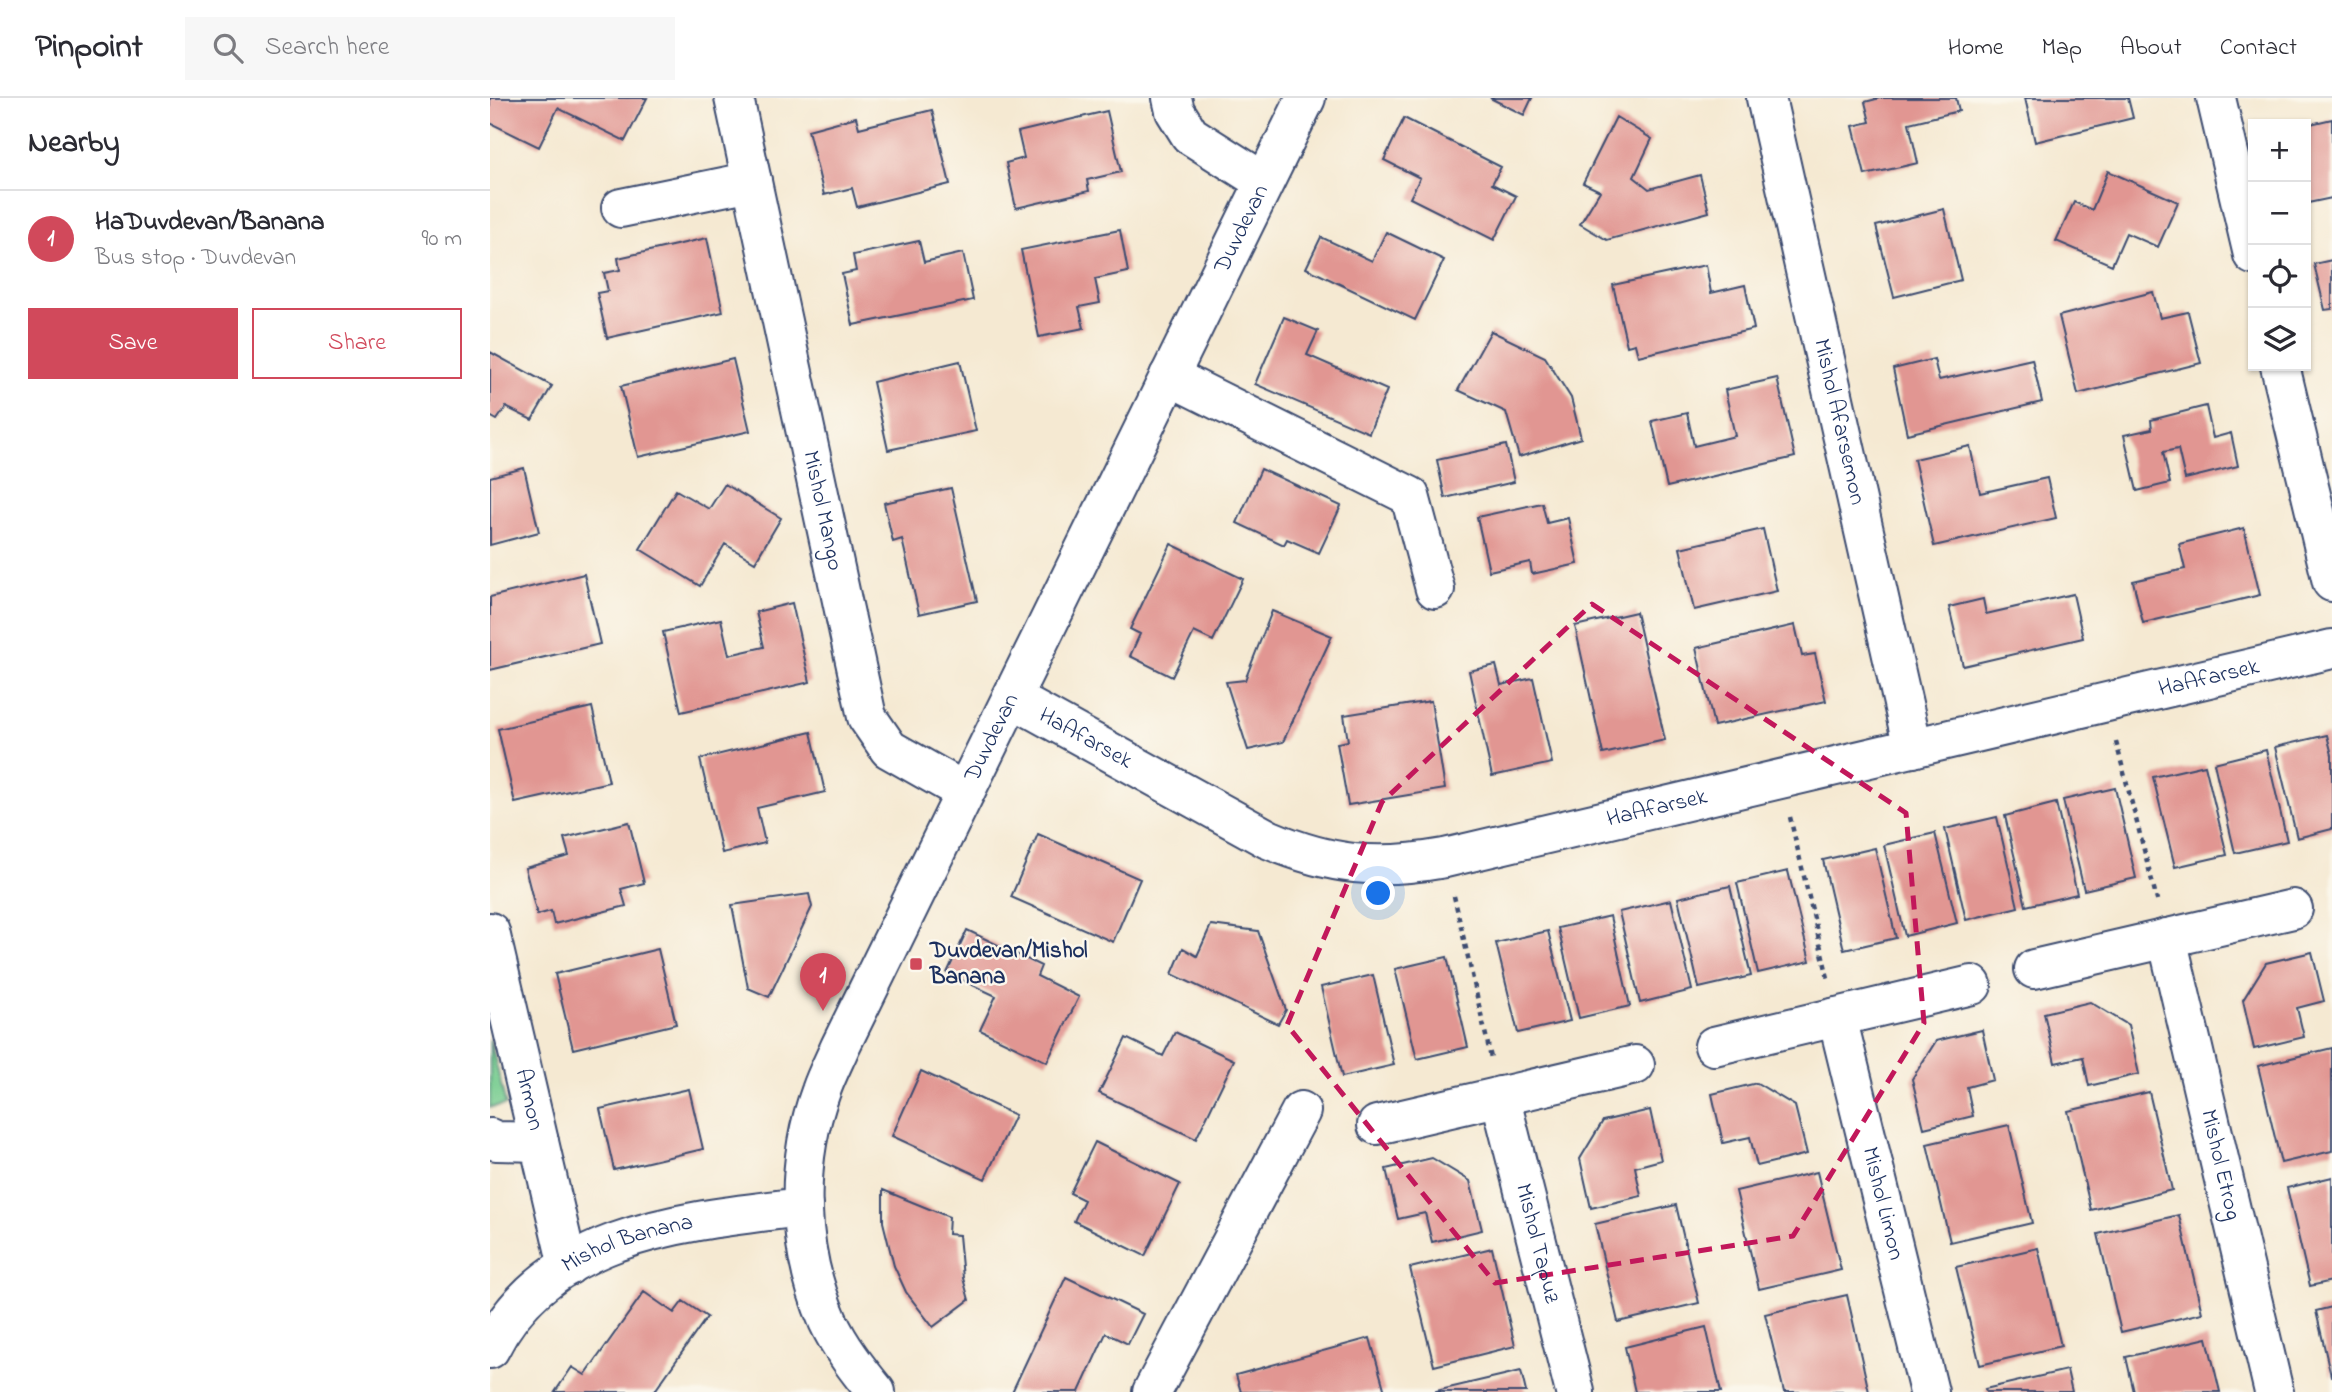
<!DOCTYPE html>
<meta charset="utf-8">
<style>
body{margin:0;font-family:"Indie Flower",sans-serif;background:#f7f7f7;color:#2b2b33}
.controls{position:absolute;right:21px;top:21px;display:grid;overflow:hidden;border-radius:0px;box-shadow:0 2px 5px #0004}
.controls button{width:63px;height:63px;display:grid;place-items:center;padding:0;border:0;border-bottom:2px solid #e1e1e2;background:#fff;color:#2b2b33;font:35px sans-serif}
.you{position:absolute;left:889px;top:796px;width:24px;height:24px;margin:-18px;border:5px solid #fff;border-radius:50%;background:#1a73e8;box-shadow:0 0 0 10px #1a73e833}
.badge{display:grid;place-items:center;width:46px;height:46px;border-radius:50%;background:#d1495b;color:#fff;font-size:23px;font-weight:700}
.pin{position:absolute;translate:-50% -58px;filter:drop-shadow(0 2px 4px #0008)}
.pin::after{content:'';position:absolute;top:37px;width:24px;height:21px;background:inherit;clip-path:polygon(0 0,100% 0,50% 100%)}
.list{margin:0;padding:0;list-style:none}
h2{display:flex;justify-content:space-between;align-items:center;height:91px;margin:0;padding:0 28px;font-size:30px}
h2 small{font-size:23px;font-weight:400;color:#7c7c81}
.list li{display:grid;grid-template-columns:46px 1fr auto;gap:21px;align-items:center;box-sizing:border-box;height:98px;padding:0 28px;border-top:2px solid #e1e1e2}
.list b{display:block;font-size:26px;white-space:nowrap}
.list p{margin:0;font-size:23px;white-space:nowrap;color:#7c7c81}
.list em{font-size:23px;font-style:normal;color:#7c7c81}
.actions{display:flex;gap:14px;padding:21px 28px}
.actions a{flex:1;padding:16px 0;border:2px solid #d1495b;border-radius:0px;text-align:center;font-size:24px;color:#d1495b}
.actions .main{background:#d1495b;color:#fff}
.icon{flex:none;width:38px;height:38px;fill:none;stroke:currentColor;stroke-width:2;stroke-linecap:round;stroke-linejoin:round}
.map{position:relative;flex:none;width:1842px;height:1294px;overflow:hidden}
header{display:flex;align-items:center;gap:42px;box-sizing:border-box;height:98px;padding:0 35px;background:#fff;border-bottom:2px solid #e1e1e2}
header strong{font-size:33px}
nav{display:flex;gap:38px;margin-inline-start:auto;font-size:24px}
.search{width:490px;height:63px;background:#f7f7f7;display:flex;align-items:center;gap:18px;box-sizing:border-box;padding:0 24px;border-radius:0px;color:#7c7c81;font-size:26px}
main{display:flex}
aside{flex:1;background:#fff}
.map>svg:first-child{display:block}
.green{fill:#77cc90;stroke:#497e77;stroke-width:2}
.building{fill:#e19692}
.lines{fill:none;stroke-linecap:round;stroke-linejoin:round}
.street-casing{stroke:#3c4b6f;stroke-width:42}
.path{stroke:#3c4b6f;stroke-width:4.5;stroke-dasharray:5 5;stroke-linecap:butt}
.street{stroke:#fff;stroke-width:38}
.marked{fill:none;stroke:#c2185b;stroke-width:5;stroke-dasharray:14 9;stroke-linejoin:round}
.poi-dot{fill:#d1495b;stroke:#fbf7ec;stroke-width:2.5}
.labels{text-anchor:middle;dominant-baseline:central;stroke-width:5;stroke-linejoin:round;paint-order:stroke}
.street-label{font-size:23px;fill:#1b2f5e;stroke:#fbf7ec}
.poi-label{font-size:23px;font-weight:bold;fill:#1b2f5e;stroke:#fbf7ec;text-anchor:start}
</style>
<header>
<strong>Pinpoint</strong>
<div class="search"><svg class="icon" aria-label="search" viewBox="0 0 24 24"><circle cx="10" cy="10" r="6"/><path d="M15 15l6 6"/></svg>Search here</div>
<nav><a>Home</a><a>Map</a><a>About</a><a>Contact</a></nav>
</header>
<main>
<aside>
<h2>Nearby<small></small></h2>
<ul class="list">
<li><span class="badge">1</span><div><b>HaDuvdevan/Banana</b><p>Bus stop · Duvdevan</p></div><em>90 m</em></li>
</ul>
<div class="actions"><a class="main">Save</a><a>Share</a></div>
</aside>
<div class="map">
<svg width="1842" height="1294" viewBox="0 0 1842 1294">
<rect width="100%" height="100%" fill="#fbf7ec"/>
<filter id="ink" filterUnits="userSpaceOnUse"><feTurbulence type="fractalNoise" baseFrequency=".0143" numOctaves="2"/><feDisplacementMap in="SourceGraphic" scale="14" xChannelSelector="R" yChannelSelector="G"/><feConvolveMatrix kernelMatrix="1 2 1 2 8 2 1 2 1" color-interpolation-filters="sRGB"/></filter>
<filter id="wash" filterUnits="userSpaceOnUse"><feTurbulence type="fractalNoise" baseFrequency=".00686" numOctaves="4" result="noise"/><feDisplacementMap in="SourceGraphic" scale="28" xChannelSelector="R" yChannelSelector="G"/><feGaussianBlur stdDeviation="1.57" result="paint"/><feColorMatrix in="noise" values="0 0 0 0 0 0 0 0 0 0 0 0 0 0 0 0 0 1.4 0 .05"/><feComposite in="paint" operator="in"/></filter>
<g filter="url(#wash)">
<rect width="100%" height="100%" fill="#f5e9d2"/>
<path class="green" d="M0,941L16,1007L0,1009Z"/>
<g id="blocks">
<path class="building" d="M0,0H157L135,43L68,10L49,49L0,25Z
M1000,0H1042L1034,17Z
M1390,0H1466L1469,13L1419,25L1428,65L1375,77L1363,28L1380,24L1375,4Z
M1535,0H1638L1643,20L1545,44Z
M442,12L460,86L367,109L362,90L334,97L318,32L366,19L369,30Z
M617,13L631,74L597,82L599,93L526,110L516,65L534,60L528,34Z
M1126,19L1162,41L1144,79L1159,91L1210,77L1219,114L1117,142L1090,126L1110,93L1093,85Z
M914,20L1011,69L1002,86L1026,98L1004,142L920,100L930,80L894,62Z
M1842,21V100L1818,105L1816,95V27Z
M1618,73L1688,104L1668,149L1636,135L1622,167L1566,143L1584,104L1602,112Z
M1454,111L1471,182L1404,199L1386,128Z
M630,132L638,174L605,181L610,205L589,209L594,230L549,239L531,152Z
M896,134L954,162L925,222L816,170L831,139L882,163Z
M217,140L233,214L117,240L107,195L118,193L114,175L130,172L128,160Z
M429,143L434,164L473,155L483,202L363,227L352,176L366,173L363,157Z
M1842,162V211L1835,212L1824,166Z
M1216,167L1221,195L1255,187L1264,231L1148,258L1145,246L1137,248L1123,187Z
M1663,194L1670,220L1698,214L1711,265L1588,296L1569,218Z
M794,219L828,233L817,257L897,292L879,335L765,286Z
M1001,233L1055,259L1081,300L1091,340L1029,359L1016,314L968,292Z
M0,254L62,288L42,322L16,309L7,322L0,318Z
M243,261L260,333L148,359L131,288Z
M1444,261L1449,282L1542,261L1552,304L1417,336L1403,271Z
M470,263L486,333L398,352L383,284Z
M1287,280L1305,359L1177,389L1162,323L1197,315L1204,348L1245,338L1235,292Z
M1716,308L1723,340L1741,335L1748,368L1695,381L1688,351L1673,354L1680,385L1647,393L1634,337L1662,331L1661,322Z
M1016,347L1024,384L955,400L947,362Z
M1480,348L1490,395L1557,380L1566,420L1444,448L1424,361Z
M34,370L49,434L0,447V379Z
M771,371L851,408L829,455L797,441L794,447L747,425Z
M235,386L291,420L265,464L235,446L210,488L150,451L186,392L219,411Z
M461,390L487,503L429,516L412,441L403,444L394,405Z
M1052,405L1057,425L1078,420L1088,466L1042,476L1040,464L999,473L987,419Z
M1754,430L1770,497L1653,525L1643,483L1695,471L1689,446Z
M1273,431L1287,493L1204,512L1190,450Z
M681,446L753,481L723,543L704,534L682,579L640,558L650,536L640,531Z
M94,476L110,546L0,572V499Z
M1583,496L1593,540L1473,568L1459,509L1493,501L1496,516Z
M302,505L320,584L191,614L173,534L231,521L239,557L274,549L266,514Z
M782,513L842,538L793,644L758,652L736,584L755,582Z
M1146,514L1175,642L1113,656L1085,528Z
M1305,527L1312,558L1325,556L1336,603L1224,628L1206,550Z
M1006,567L1011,587L1043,580L1062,665L1002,678L979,573Z
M941,603L955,691L858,707L847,645L858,643L854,617Z
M102,609L119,684L25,705L8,631Z
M321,634L335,694L267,710L275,745L232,755L210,661Z
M1837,637L1842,657V731L1807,740L1785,649Z
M1776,652L1797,743L1745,755L1724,665Z
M1715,667L1737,757L1685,769L1663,679Z
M1625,690L1646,780L1594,792L1573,702Z
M1566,705L1587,796L1536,808L1515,718Z
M1507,719L1528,809L1476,822L1455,731Z
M139,724L154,785L131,791L136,808L64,826L61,813L47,817L35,770L79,758L74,740Z
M1445,735L1467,825L1415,838L1394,747Z
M548,736L650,781L623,844L521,799Z
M1385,750L1406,840L1354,852L1333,762Z
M1298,773L1320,863L1268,875L1247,785Z
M1240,788L1261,878L1209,890L1188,800Z
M319,796L322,809L279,899L258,890L242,807Z
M1181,802L1202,892L1150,905L1129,814Z
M1120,818L1140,908L1089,920L1068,830Z
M721,827L768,833L796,912L788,926L682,876L693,850L707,858Z
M477,832L551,868L547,878L589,899L557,964L490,932L506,898L457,875Z
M1058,833L1080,923L1028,935L1006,845Z
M168,851L186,926L83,951L65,876Z
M1822,854L1834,903L1807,910L1814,939L1764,951L1753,902L1776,865Z
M957,859L978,949L927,961L905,871Z
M883,877L904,967L852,979L831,889Z
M1600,904L1638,927L1649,976L1599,988L1593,959L1565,965L1554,915Z
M1492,932L1503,982L1477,989L1483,1018L1434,1030L1422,981L1446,943Z
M685,934L744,962L706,1041L609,995L636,940L673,958Z
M1842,950V1053L1791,1065L1768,968Z
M431,973L525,1017L495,1081L402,1038Z
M1267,985L1305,1008L1317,1056L1267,1068L1260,1039L1233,1045L1222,996Z
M199,991L213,1051L124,1072L110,1011Z
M1659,994L1682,1092L1601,1112L1578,1013Z
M1160,1012L1171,1062L1145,1069L1151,1098L1101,1110L1090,1061L1113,1023Z
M1519,1027L1542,1125L1460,1144L1437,1046Z
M605,1044L690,1086L655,1158L584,1123L594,1102L580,1095Z
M942,1060L980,1083L992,1132L942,1144L935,1115L908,1121L896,1071Z
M1327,1074L1351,1172L1269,1191L1246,1093Z
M1842,1079V1183L1820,1188L1797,1090Z
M393,1092L459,1119L458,1136L469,1137L473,1180L479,1202L443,1229L416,1194L404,1168L393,1124Z
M1186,1107L1209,1205L1128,1224L1105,1126Z
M1689,1117L1712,1215L1631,1234L1608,1136Z
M1002,1150L1025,1248L944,1268L920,1170Z
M1548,1150L1571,1248L1490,1267L1466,1169Z
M576,1179L653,1216L638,1246L616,1235L589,1294H522Z
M154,1194L184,1215L193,1203L217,1219L164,1294H65L82,1269L95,1277Z
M1357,1197L1379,1294H1294L1275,1216Z
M1842,1209V1278H1841L1826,1213Z
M1216,1229L1231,1294H1145L1135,1249Z
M880,1240L895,1294H751L746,1277Z
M1717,1240L1730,1294H1644L1636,1259Z
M1577,1272L1582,1294H1496L1495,1291Z
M1031,1273L1036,1294H946V1293Z"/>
</g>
</g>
<g filter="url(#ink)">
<use href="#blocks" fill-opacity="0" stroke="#3c4b6f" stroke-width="2"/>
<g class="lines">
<g class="street-casing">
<g id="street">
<path id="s1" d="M244,0L377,619L399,651L475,694"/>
<path d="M682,0L685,13L700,37L774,84"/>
<path id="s2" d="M1276,0L1423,650"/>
<path d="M1726,0L1763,157"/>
<path d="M131,110L262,83"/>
<path d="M1790,268L1842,484"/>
<path d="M679,278L920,398L945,491"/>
<path id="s3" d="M522,600L778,741C841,768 888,772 955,760L1842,551"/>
<path id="s4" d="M0,834L78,1168"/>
<path id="s5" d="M1677,840L1784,1294"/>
<path d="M1544,871L1803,811"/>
<path id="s6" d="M1347,919L1439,1294"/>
<path d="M1224,948L1482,887"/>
<path id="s7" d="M1010,998L1085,1294"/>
<path d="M887,1027L1145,967"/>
<path d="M0,1040L6,1043L49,1044"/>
<path id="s8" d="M0,1251C59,1133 197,1123 313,1109"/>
<path id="s9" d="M386,1294C368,1272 350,1249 338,1223C307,1152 304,1066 331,993C336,978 344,963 350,949L816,0"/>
<path d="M662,1294L811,1013"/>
</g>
</g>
<path class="path" d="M1626,644L1667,802
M1300,719L1338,880
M964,798L1001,960"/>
<use href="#street" class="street"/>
</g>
</g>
<path class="marked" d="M1102,506L1416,715L1434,925L1303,1138L1005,1185L797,927L892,704Z"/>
<rect class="poi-dot" x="419" y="859" width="14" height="14" rx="3.5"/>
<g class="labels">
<g class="street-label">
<text stroke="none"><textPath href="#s9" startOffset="1281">Duvdevan</textPath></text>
<text stroke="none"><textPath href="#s2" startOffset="332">Mishol Afarsemon</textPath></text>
<text stroke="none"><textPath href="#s1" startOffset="422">Mishol Mango</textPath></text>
<text stroke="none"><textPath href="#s3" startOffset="1258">HaAfarsek</textPath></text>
<text stroke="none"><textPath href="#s9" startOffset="714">Duvdevan</textPath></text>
<text stroke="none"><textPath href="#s3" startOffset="84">HaAfarsek</textPath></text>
<text stroke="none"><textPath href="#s3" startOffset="691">HaAfarsek</textPath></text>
<text stroke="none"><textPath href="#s4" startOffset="172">Armon</textPath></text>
<text stroke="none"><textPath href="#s5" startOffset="233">Mishol Etrog</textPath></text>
<text stroke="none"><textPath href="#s6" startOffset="192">Mishol Limon</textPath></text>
<text stroke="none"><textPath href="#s7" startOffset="152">Mishol Tapuz</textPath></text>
<text stroke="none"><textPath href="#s8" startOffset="180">Mishol Banana</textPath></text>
</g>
<g class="poi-label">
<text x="440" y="853">Duvdevan/Mishol<tspan x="440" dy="26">Banana</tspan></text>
</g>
</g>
</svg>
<div class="controls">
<button>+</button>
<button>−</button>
<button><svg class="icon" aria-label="locate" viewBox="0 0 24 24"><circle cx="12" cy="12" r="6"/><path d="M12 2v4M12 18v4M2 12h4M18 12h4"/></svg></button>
<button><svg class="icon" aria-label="layers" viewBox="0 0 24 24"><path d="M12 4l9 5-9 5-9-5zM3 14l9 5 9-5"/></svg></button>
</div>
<div class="you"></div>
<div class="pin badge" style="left:333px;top:913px">1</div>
</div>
</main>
